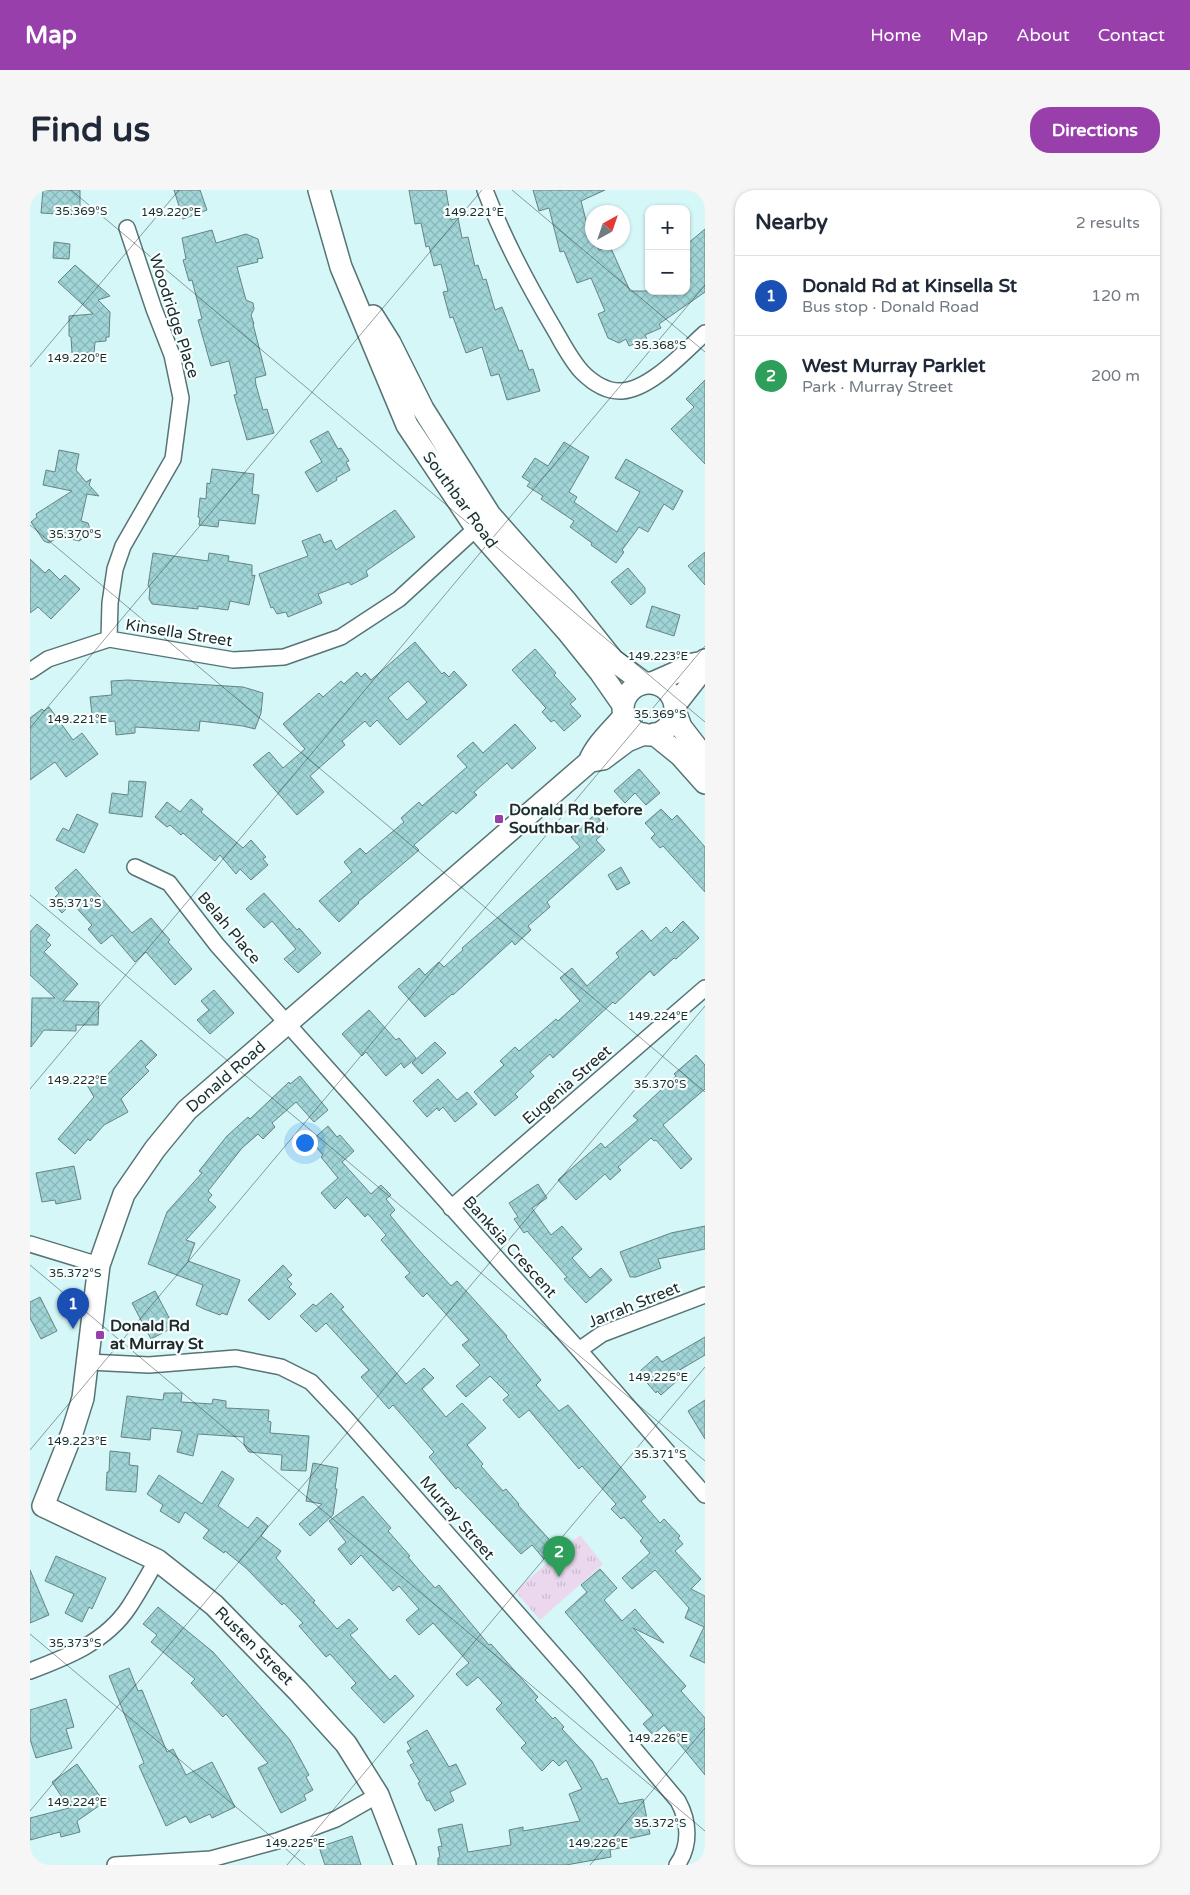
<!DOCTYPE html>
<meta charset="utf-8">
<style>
body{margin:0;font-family:"Varela Round",sans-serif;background:#f6f6f7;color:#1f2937}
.controls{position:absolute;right:15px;top:15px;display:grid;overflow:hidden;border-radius:10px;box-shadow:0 1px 4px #0004}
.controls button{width:45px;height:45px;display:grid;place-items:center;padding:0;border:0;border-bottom:1px solid #e0e1e3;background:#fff;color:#1f2937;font:25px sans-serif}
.compass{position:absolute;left:555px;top:15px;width:45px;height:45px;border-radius:50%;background:#fff;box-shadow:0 1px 4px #0004;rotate:40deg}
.you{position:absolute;left:274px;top:952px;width:18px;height:18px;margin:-12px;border:4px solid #fff;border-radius:50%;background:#1a73e8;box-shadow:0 0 0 8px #1a73e833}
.badge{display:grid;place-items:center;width:32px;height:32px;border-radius:50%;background:#983fab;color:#fff;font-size:16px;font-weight:700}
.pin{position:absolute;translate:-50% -41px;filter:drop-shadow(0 1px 2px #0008)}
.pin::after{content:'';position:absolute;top:26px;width:18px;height:15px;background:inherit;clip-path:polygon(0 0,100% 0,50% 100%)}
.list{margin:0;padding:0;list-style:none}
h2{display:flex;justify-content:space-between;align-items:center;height:65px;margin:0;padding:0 20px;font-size:21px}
h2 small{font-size:16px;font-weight:400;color:#747a83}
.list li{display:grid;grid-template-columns:32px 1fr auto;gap:15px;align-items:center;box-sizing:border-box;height:80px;padding:0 20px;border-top:1px solid #e0e1e3}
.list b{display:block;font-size:19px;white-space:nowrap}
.list p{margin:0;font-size:16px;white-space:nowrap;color:#747a83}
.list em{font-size:16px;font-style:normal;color:#747a83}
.map{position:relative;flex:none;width:675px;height:1675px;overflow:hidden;border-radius:20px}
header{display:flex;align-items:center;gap:30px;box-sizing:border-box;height:70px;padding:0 25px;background:#983fab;color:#fff}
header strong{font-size:24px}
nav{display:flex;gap:28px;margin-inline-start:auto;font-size:18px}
.intro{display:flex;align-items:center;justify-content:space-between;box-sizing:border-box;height:120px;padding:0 30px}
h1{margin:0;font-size:35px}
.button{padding:12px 22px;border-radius:20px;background:#983fab;color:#fff;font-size:18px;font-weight:700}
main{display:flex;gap:30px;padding:0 30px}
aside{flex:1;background:#fff;border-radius:20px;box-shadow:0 1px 4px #0004}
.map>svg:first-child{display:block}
.park{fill:url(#park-tufts)}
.building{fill:url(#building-cross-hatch);stroke:#668484;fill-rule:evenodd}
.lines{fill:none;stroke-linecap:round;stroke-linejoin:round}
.street-casing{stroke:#577475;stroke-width:18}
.secondary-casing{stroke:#577475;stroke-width:24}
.street{stroke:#fff;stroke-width:15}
.secondary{stroke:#fff;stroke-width:21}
.ticks{fill:none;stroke:#1f2b2b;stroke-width:1;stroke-opacity:0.45}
.poi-dot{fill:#983fab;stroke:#f8ffff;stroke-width:2}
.labels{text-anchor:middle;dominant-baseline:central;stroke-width:4.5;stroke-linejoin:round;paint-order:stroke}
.street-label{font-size:16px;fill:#1f2b2b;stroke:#f8ffff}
.poi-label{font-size:16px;font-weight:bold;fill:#1f2b2b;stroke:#f8ffff;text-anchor:start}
.ticks-label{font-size:12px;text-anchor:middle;fill:#1f2b2b;stroke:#f8ffff;stroke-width:4.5;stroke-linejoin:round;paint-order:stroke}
</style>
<header>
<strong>Map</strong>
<nav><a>Home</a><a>Map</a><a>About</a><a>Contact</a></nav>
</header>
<div class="intro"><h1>Find us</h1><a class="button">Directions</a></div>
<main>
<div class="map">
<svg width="675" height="1675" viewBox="0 0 675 1675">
<defs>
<pattern id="park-tufts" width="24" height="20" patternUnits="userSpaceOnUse" patternTransform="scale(1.25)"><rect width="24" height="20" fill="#ebd8ef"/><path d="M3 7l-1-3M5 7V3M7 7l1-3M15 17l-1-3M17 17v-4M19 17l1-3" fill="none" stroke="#c9bacd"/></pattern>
<pattern id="building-cross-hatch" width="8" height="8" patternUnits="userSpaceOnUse" patternTransform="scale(1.25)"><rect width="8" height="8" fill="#a0d4d6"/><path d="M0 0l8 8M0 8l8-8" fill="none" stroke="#89b6b8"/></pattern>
</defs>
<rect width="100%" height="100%" fill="#d6f7f8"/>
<path class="park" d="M550,1345L573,1374L510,1430L485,1401Z"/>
<path class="building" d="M13,0H50V22L28,21V24L11,23Z
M144,0H170L177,20L153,29Z
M379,0H416L421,30L428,28L432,48L438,47L445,76L448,75L453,90L456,89L465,120L472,117L489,161L492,160L499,180L503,179L510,201L477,210L469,184L461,186L452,157L436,163L423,127L420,128L413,102L418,101L411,74L404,76L399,56L396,57L391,33L385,34Z
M503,0H575L551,11L559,42H562V52H568L569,60L580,56L600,101H656V55L675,39V102L629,134L631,138L615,145L617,149L599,156L596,149L589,153L578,148L568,124L575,121L561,88L547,93L534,61L530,62L519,18L509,21Z
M182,40L186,53L216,44L228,49L233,68L227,69L228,72L207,77L216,110L223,113L224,119L221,125L224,134H223L236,185L225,188L226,195L233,220L237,219L244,243L217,250L204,205L207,204L199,171L181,176L168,130L172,129L162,90L159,91L153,70L156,69L152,48Z
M24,52L40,54L39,69L23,68Z
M45,75L80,106L68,110L80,122L79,147H76V151L65,152L64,163H42L41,147L39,146V126L63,124L28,92Z
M675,190V274L641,239L664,217L656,209Z
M298,241L308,259L311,258L319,271L316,272L320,280L306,288L307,290L287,302L275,282L292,272L280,251Z
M534,252L559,267L539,302L547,307L544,312L587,342L610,302L585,288L596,269L653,301L643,320L634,314L618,342L609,337L592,360L594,362L586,373L561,355L562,353L540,337L544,331L511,309L513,306L497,296L500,292L492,287L505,268L518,276Z
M29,260L49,264L46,280L56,292L61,289L59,295L69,306L57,304L51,331L58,333L60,339L59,344L49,351L41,349L36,342L19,353L14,351L1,332L7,327L6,324L42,301L13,295L16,280L25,282Z
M182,279L224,284L222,304L229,305L225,334L189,330L188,337L169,335L170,328L168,327L170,308L176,309L177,293L180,294Z
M365,320L385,347L336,381L338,386L321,395L319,392L288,404L292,413L258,427L256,422L247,424L243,417L241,418L229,384L278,366L272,351L290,344L294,353L301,350L306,360Z
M675,362V395L658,376Z
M123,363L178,371L179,363L199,366L198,371L222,375V386L225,385L219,415L200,411L198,420L168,416V419L122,414L119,409L120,397L118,396Z
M0,369L15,383L19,379L30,390L35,385L50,399L21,429L8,417L0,423Z
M598,378L615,398V403L601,415L581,392Z
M622,416L650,425L644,446L616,437Z
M385,452L412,484L414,482L419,487L424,481L437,495L370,555L347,530L340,537L335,531L312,551L315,555L280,586L294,602L267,625L223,575L239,562L253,578L275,559L253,534L289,503L293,507L311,491L314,494L327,482L331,487L335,483L341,490ZM378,491L397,512L377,530L358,508Z
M505,459L526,483L524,485L546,509L540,514L551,526L534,541L524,530L521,532L512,522L516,518L482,480Z
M98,490L213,497L233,503L231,523L225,539L213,536L170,531L169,541L105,537V543L86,545L85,531L63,533L60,507L82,505L81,491Z
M19,517L43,550L52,543L68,564L36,587L25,572L0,590V528L12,519L14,521Z
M485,534L506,558L482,579L477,573L444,602L447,605L426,624L423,621L384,655L389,660L328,712L329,713L309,732L289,711L322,682L314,672L330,658L336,664L374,632L371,628L389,612L392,616L437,577L427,566L443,552L453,563Z
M609,579L630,603L616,615L605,603L595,613L584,601Z
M99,591L116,592L112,627L79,623L82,603L98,605Z
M161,609L173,619L171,622L213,658L221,650L236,667L233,669L238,675L221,690L210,679L206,684L190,665L185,671L153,643L151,645L140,635L137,637L125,627L137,612L150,622Z
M631,619L642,630L647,625L675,657V702L633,656L630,658L621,648L625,644L615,633Z
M47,624L68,634L54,663L26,650L33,638L39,641Z
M565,624L578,639L566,650L575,660L517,712L520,717L498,736L501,740L485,755L482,751L423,805L422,804L395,827L368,797L389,778L395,785L409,772L414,777L433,760L432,758L550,657L541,647Z
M591,677L600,693L587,700L578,685Z
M46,679L102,743L121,728L140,750L138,752L162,779L145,795L116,762L105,772L82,745L71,754L58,739L62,735L42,713L32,723L21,711L29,703L25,698Z
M234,703L267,740L269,738L291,763L268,783L254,769L266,759L242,731L234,738L216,719Z
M653,731L669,748L646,769L644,768L624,786L620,781L585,814L583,812L523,868L520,864L500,882L504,886L485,904L488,907L465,926L444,902L474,875L470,871L485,857L489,861L526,829L528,831L550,811L530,788L542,778L557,796L589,767L586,763L612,740L621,751L636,737L641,743Z
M7,734L20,745L16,750L21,755L14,762L48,794L33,811L69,812L68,835H46V841L14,840L1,857L2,808H25L0,785V742Z
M184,800L204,823L180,844L167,830L179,820L171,811Z
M339,820L366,850L369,848L386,868L374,878L371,873L356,886L336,862L332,866L312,844Z
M111,850L127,865L115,877L119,881L91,909L98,922L74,935L60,951L58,949L45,964L28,949L64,907L57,895L77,885Z
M405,852L416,863L392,884L382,873Z
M666,865L675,875V899L633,935L662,969L651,979L626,950L624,951L621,948L588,977L591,980L580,990L575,984L546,1010L528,990L571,953L575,958L608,930L603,926L646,886L644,884Z
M270,886L298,920L284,932L266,912L242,933L245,937L233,949L228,944L212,958L178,1001L182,1005L178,1010L186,1017L156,1050L165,1053L158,1071L210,1090L197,1125L192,1123L190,1125L174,1119L166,1115L173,1095L118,1074L137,1022L172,983L169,981L197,946L218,927L220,929L259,892L260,894Z
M408,889L427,910L437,902L447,914L425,932L413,917L409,921L407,918L397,927L383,911Z
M298,936L307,947L310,945L324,961L312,972L341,1004L351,995L361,1005L356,1009L365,1020L360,1025L386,1057L421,1096L427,1091L477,1146L476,1147L511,1190L506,1195L529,1221L538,1215L616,1307L611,1311L630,1333L634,1329L650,1346L648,1348L653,1354L645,1361L671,1389L661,1399L675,1406V1473L660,1466L674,1437L655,1428L659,1418L625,1380L602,1399L592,1388L620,1363L610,1351L613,1348L594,1327L591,1329L581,1319L586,1314L552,1276L549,1279L499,1220L489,1228L473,1210L479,1205L460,1186L436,1207L426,1196L450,1175L432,1155L439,1150L397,1103L393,1107L375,1087L380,1083L351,1050L356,1045L338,1024L335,1027L317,1007L305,1019L291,1003L308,988L291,967L293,965L281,951Z
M44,976L51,1009L26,1014L25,1010L12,1012L6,983Z
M508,994L517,1008L502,1018L521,1045L532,1036L552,1059L542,1068L560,1088L571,1078L582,1090L556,1113L534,1089L537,1087L497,1041L494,1043L484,1029L488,1027L479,1013Z
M675,1036V1059L628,1069L631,1078L606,1087H600L590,1062L641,1043Z
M253,1075L262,1085L257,1089L262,1094L259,1097L266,1104L239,1130L218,1110Z
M125,1101L144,1137L121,1149L102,1113Z
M301,1103L314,1117L311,1119L376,1194L394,1178L404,1188L392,1199L416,1227L432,1213L456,1238L437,1255L453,1274L451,1276L473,1301L476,1299L489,1314L488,1315L527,1358L514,1369L502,1355L491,1364L428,1297L426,1299L399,1267L404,1262L363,1215L359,1219L331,1187L339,1180L296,1133L286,1142L270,1126L283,1114L286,1116Z
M10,1107L27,1141L11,1149L0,1128V1112Z
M675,1147V1165L643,1184L648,1190L631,1205L627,1201L626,1203L611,1186L613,1185L610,1181L627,1166L632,1172Z
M134,1203H152L151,1212L182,1214L183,1209L196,1211V1218L239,1220L238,1231L241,1232L240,1243L279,1246L276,1281L251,1280L252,1265L219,1262L214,1255V1247L168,1244L163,1266L147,1262L152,1241L121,1238L120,1250L91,1247L97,1206L133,1210Z
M675,1210V1249L658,1221Z
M80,1261L100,1263L99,1275L108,1276L106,1302L76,1300L77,1282H79Z
M283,1273L308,1278L305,1299H307L303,1325L280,1346L269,1334L292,1314L276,1311Z
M192,1281L204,1289L188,1316L218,1338L227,1327L238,1336L231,1346L251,1361L246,1368L285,1411L283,1412L307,1439L319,1429L328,1439L320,1445L360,1490L365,1485L384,1506L354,1533L321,1498L326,1493L300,1464L296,1467L269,1436L273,1433L254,1413L252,1415L216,1378L195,1361L194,1363L173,1348L179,1340L155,1322L149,1333L130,1321L133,1315L117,1304L129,1285L172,1314Z
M333,1306L361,1338L358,1341L380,1366L378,1367L388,1379L405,1398L409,1395L459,1455L461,1454L508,1507L505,1510L523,1529L525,1527L534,1537L532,1539L562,1571L572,1590L577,1588L589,1614L613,1609L620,1644L597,1649L599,1656L580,1660L581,1667L536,1675H408V1668L410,1667L408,1657L412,1656L408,1639L432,1634L438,1662L481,1655L479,1640L493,1637V1641L550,1631L539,1604L552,1599L536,1570L529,1576L523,1570L512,1581L491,1558L496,1553L466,1519L472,1513L448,1487L437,1496L426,1484L439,1473L403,1433L389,1445L376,1430L389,1419L369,1396L363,1401L331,1365L321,1375L308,1359L316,1352L299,1331Z
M26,1366L76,1388L62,1419L59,1417L52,1432L35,1423L44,1404L15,1391Z
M570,1379L587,1398L574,1410L592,1431L605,1419L634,1453L603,1438L656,1496L651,1501L675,1528V1585L634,1535L623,1545L613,1534L623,1525L535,1422L557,1402L551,1395Z
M0,1380L19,1425L0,1433Z
M128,1417L183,1462L260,1550L279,1585L276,1587L283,1600L274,1605L276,1610L251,1623L228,1578L238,1573L196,1524L193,1527L161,1493L165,1489L121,1452L127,1445L113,1434Z
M99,1478L108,1501L112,1500L137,1562L143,1559L156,1585L182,1572L205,1617L182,1628L180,1624L160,1633L156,1626L136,1636L109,1576L114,1573L79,1486Z
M36,1509L44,1537L36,1539L42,1558L6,1568L0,1549V1520Z
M397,1540L419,1577L426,1574L436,1594L420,1602L424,1611L405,1621L399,1610L397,1611L388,1593L390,1592L380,1575L384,1573L377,1561L381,1559L377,1552Z
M47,1574L72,1609L78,1607L79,1609L47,1631L50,1642L31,1647L30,1642L0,1650V1628L39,1618L22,1592Z
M322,1646L331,1675H295L289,1657Z"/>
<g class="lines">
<g class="street-casing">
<path id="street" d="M455,0C473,48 497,93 523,137C532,152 540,169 552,182C562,192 576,202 592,201C621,199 654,162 675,143
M79,449L80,413L85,379L93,356L143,269L151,208L142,165L124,119L97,38
M0,481L18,469L79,449L203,470L254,467L311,447L369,409L453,332
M105,677L139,693L187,755L549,1160L675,1305
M421,1018L675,798
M0,1054L69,1075
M549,1160L572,1144L675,1105
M58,1172L119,1175L206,1168L251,1177L281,1192L316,1229L548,1492L648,1611C659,1631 661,1655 647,1675
M0,1481C37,1467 76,1452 99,1417C109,1402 118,1385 127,1370
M85,1675L181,1669L247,1651L306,1629L348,1605"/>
</g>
<g class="secondary-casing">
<path id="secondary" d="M289,0L311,77L377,235L446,338L537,441L570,482L593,515
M343,126L360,153L393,219L460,325L536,411L583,470L614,493
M593 519a26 26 0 1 1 52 0a26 26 0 1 1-52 0Z
M622,493L647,482L657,475L674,472
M645,515L667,487L675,470
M645,521L651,537L675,568
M624,544L650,565L675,593
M562,571L573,569L597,551L614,544
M375,1675L348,1605L316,1554L268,1501L184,1415L127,1370L13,1316L42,1243L53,1208L69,1075L94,1004L125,959L157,920L559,572C566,554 582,541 594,526"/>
</g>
<use href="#street" class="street"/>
<use href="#secondary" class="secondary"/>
</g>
<path class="ticks" d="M41,0L675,532M482,0L675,162M0,177L149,0M0,335L675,902M0,538L452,0M0,705L675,1271M0,899L675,95M0,1075L675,1641M0,1260L675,456M0,1444L275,1675M0,1621L675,816M257,1675L675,1177M560,1675L675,1538"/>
<g class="poi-dot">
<rect x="464" y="624" width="10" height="10" rx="2.5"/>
<rect x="65" y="1140" width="10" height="10" rx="2.5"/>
</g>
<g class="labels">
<g class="street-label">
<text transform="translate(144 126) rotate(72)">Woodridge Place</text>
<text transform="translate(430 310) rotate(54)">Southbar Road</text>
<text transform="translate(149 443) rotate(9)">Kinsella Street</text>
<text transform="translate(199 738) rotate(50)">Belah Place</text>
<text transform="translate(196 887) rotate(-41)">Donald Road</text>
<text transform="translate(537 895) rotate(-41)">Eugenia Street</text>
<text transform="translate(480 1057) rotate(48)">Banksia Crescent</text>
<text transform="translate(604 1115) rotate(-22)">Jarrah Street</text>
<text transform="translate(427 1328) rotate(49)">Murray Street</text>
<text transform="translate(224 1456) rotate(45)">Rusten Street</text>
</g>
<g class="poi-label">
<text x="479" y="620">Donald Rd before<tspan x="479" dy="18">Southbar Rd</tspan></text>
<text x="80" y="1136">Donald Rd<tspan x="80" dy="18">at Murray St</tspan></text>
</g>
</g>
<g class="ticks-label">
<text x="51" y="25">35.369°S</text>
<text x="141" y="26">149.220°E</text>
<text x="444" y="26">149.221°E</text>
<text x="630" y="159">35.368°S</text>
<text x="47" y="172">149.220°E</text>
<text x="45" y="348">35.370°S</text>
<text x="628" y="470">149.223°E</text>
<text x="630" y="528">35.369°S</text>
<text x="47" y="533">149.221°E</text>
<text x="45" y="717">35.371°S</text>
<text x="628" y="830">149.224°E</text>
<text x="47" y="894">149.222°E</text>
<text x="630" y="898">35.370°S</text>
<text x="45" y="1087">35.372°S</text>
<text x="628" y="1191">149.225°E</text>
<text x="47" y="1255">149.223°E</text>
<text x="630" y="1268">35.371°S</text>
<text x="45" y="1457">35.373°S</text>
<text x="628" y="1552">149.226°E</text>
<text x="47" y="1616">149.224°E</text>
<text x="630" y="1637">35.372°S</text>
<text x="265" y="1657">149.225°E</text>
<text x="568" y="1657">149.226°E</text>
</g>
</svg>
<div class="controls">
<button>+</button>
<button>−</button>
</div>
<svg class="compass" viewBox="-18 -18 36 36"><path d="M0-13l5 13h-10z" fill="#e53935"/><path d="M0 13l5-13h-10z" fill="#747a83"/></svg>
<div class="you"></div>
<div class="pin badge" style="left:43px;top:1139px;background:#1a4fb4">1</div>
<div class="pin badge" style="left:529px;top:1387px;background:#2e9e5b">2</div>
</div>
<aside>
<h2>Nearby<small>2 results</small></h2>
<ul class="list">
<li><span class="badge" style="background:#1a4fb4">1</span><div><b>Donald Rd at Kinsella St</b><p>Bus stop · Donald Road</p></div><em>120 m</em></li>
<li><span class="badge" style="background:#2e9e5b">2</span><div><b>West Murray Parklet</b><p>Park · Murray Street</p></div><em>200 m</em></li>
</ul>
</aside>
</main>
